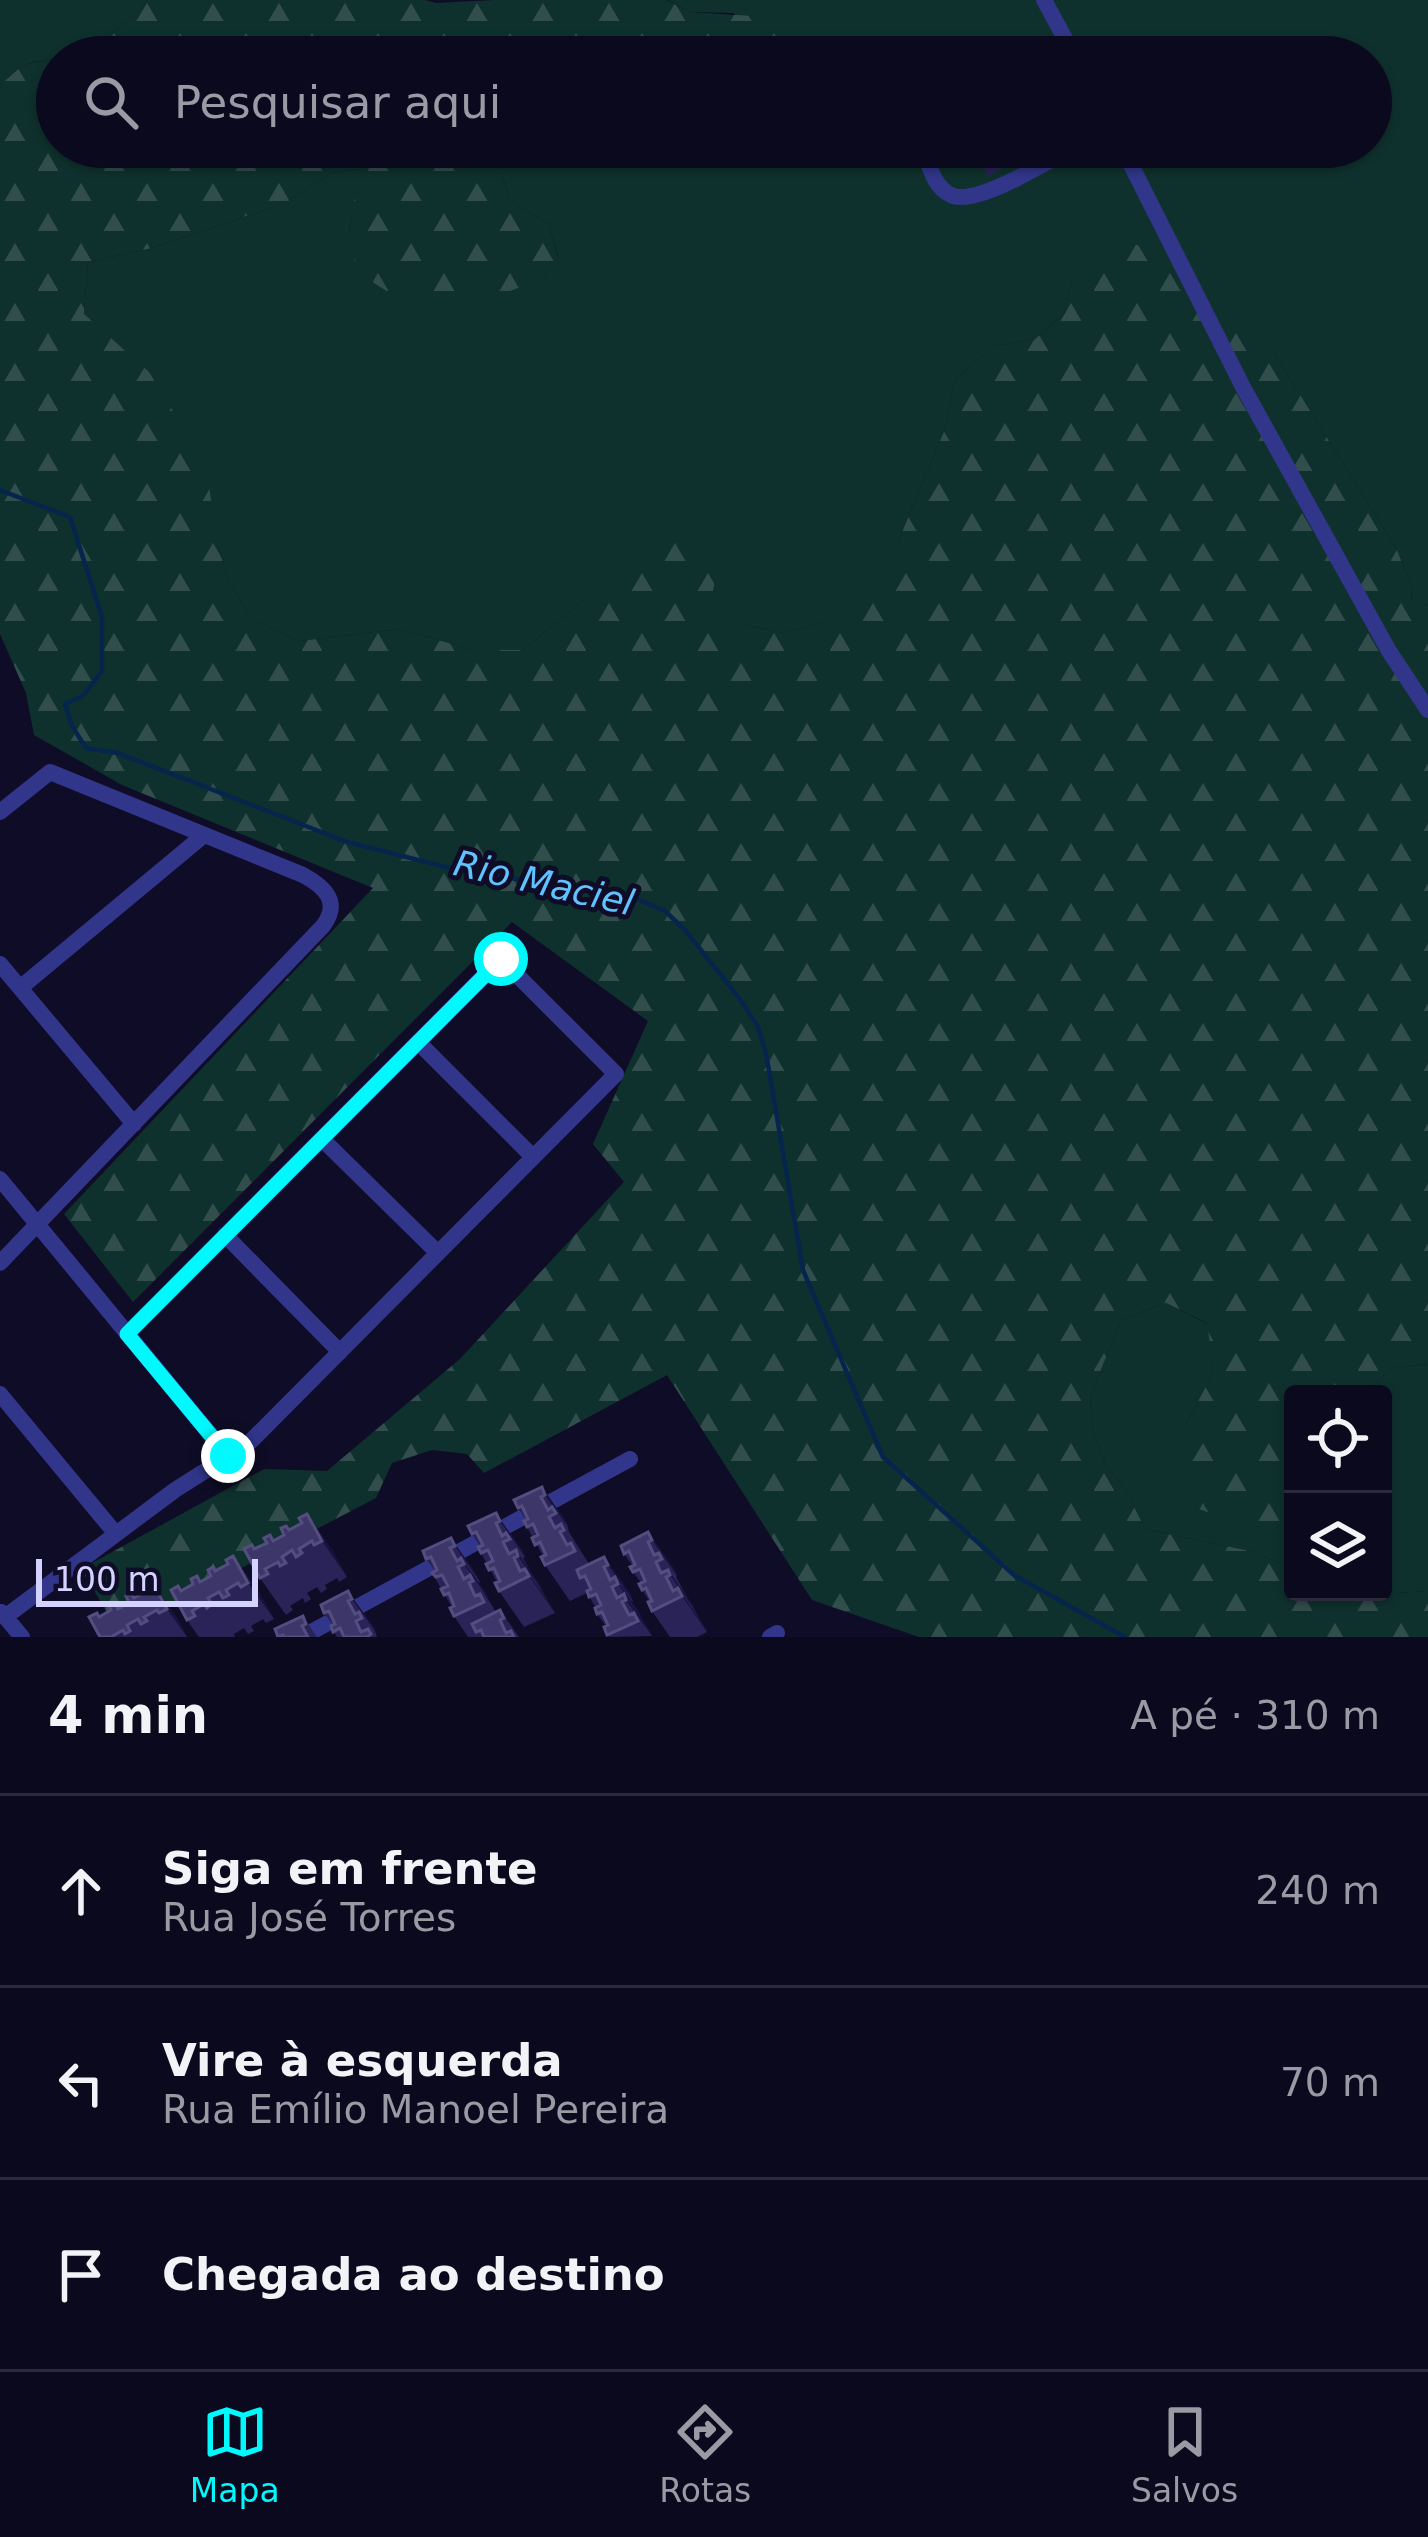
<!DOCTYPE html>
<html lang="pt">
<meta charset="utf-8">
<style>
body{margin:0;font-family:"DejaVu Sans",sans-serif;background:#141226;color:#f1f3f6}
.controls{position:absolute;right:36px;bottom:36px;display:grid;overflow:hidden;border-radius:12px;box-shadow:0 3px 9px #0004}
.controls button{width:108px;height:108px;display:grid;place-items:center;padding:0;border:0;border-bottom:3px solid #2b2a3b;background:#0b091d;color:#f1f3f6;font:60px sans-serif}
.scale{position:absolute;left:36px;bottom:30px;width:222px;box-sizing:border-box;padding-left:12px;border:6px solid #d4d2ff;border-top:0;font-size:33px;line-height:42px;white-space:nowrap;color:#d4d2ff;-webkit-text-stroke:9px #0f0c27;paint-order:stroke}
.stop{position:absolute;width:36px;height:36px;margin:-27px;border:9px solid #00f9fd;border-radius:50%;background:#fff}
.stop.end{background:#00f9fd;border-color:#fff;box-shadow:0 3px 12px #0008}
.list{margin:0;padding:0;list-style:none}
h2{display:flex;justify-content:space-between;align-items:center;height:156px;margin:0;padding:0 48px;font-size:51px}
h2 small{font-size:39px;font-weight:400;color:#9a9aa4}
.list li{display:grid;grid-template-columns:78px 1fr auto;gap:36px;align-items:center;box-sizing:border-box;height:192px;padding:0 48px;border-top:3px solid #2b2a3b}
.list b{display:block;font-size:45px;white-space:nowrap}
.list p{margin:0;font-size:39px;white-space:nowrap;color:#9a9aa4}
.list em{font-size:39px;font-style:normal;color:#9a9aa4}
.icon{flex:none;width:66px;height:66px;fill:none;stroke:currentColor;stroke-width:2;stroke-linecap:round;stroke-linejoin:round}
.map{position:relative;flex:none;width:1428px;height:1637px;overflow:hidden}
.search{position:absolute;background:#0b091d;box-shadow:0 3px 9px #0004;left:36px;right:36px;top:36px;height:132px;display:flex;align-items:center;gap:30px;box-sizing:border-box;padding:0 42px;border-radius:66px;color:#9a9aa4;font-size:45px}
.sheet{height:732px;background:#0b091d}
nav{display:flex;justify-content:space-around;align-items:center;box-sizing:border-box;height:168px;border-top:3px solid #2b2a3b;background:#0b091d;font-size:33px;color:#9a9aa4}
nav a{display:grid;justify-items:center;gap:6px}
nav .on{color:#00f9fd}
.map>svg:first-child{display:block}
.green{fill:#0f312d}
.forest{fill:url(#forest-firs)}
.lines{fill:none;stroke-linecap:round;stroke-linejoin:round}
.stream{stroke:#06254c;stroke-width:4.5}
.minor{stroke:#32368b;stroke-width:16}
.wall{fill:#2a2357}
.shaded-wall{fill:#17123c}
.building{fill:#3c3669;stroke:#544e80;stroke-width:3}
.route{stroke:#00f9fd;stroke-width:15}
.labels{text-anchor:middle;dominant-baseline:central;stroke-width:10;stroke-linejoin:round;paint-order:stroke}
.water-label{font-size:36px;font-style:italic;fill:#60c3ff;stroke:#0f0c27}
</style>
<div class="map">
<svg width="1428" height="1637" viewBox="0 0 1428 1637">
<defs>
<pattern id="forest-firs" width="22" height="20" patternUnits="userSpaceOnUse" patternTransform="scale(3)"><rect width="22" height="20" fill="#0f312d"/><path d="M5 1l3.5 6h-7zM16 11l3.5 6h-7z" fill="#314e4c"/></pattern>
</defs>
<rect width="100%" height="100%" fill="#0f0c27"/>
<path class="green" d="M0,0H147L142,8L93,50L23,65L0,85Z
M668,0H1428V604L1423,606L1411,604L1412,586L1396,548L1274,353L1072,280L1064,314L1035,339L994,346L955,380L945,429L897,544L845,617L783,633L721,620L713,590L587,597L523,650H473L400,629L299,641L253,620L229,583L217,542L84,314L88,262L148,249L285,203L331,173L360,169L349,233L544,278L558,256L549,224L511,202L497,160L509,147H1371V57H760L778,47L733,13L689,12Z
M1166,1303L1208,1324L1214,1371L1186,1424L1286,1539L1293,1537V1568L1250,1551L1145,1529L1126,1490L1106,1465L1093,1433L1090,1396L1122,1319Z
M1428,1364V1591L1380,1594L1372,1592H1383V1394H1365L1392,1367Z"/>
<path class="forest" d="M147,0H425L436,3L495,0H667L689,12L768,17L784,29L778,47L760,57H62L93,50L142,8Z
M57,58V147H509L497,160L511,202L549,224L558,257L544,278L479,303L399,299L357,272L349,233L359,169L331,173L285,203L148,249L88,262L84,314L149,372L206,465L217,542L229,583L253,620L299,641L400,629L473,650H523L587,597L655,530L691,528L721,553L713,590L722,620L783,633L844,617L897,544L945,429L955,380L994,346L1035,339L1064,314L1072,280L1088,260L1134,244L1163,253L1209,331L1239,334L1274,353L1396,548L1412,586L1411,603L1423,606L1428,604V1364L1392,1367L1365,1394H1293V1537L1287,1540L1196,1508L1178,1481L1186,1424L1214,1371L1207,1323L1166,1303L1122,1319L1090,1396L1093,1433L1106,1465L1126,1490L1145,1529L1250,1551L1293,1568V1592H1372L1380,1594L1428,1591V1637H919L812,1600L667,1375L484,1473L467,1454L432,1450L392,1463L376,1498L119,1632L81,1569L264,1469L327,1471L460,1359L624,1182L593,1144L648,1021L512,922L133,1302L64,1214L373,888L122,785L34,735L26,693L0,634V85L23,65Z"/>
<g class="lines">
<path class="stream" d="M0,490L70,517L102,617V671L83,696L65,704L72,726L86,748L118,753L347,842L450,868L637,899L665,911L686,931L742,1002L758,1027L766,1053L803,1270L883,1457L1014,1575L1125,1637"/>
<path class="minor" d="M1044,0L1075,57
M923,147C929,164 933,187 951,195C976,207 1050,160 1074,147
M1019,147L1032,169
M1122,147L1244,389L1389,651L1428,710
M0,812L50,772L303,875C325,887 341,902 323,926L0,1263
M0,964L134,1124
M20,988L204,835
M418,1042L533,1157
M322,1139L438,1253
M0,1179L228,1456
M225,1235L340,1352
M0,1394L116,1534
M1,1612L22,1637
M5,1617L175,1490L249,1443L616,1074L501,959L127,1334
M302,1637L630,1459
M770,1637L777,1633"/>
</g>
<path class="wall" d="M950,147H994L1004,167L988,176L977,159L963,166Z
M542,1487L567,1523L569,1532L589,1564L604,1557L630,1593L633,1601L632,1602L652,1636L609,1637L604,1627L606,1626L597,1614L596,1608L587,1593L570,1601L545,1565L543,1556L527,1527L526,1520L518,1508Z
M496,1513L521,1549L525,1557L523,1558L555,1613L524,1627L499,1591L497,1582L481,1553L480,1546L472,1534Z
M307,1514L332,1550L347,1577L339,1582L337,1578L325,1585L327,1589L321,1593L317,1587L307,1593L311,1599L305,1603L303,1598L290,1606L293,1610L286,1615L260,1578L255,1549L284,1535L302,1523Z
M648,1532L674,1569L677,1576L676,1577L707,1632L697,1637H670L652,1611L650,1602L642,1590L641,1583L633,1572V1566L624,1554Z
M451,1538L476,1574L480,1582L478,1583L496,1612L500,1610L519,1637H468L454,1616L452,1607L432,1573L435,1571L426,1559Z
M233,1556L259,1592L274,1619L266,1623L263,1619L251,1626L254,1631L248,1634L244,1628L234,1634L235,1637H199L187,1620L181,1590L211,1576L228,1564Z
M152,1582L177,1618L187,1637H100L99,1617L129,1603L134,1598L146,1591Z
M348,1591L374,1628L377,1637H337L333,1632V1625L324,1613Z
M303,1616L317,1637H278Z"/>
<path class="shaded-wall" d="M542,1487L567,1523L571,1531L545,1495Z
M496,1513L521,1549L525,1557L500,1521Z
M307,1514L332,1550L347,1577L322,1541Z
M648,1532L674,1569L677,1576L652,1540Z
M451,1538L476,1574L480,1582L455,1546Z
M516,1550L541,1586L543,1592L518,1556Z
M233,1556L259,1592L274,1619L248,1583Z
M604,1557L630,1593L633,1601L608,1565Z
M461,1558L487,1594L490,1601L464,1564Z
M525,1569L551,1605L555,1613L529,1576Z
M668,1570L694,1606L696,1612L670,1575Z
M615,1577L640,1613L643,1620L618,1584Z
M152,1582L177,1618L187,1637L167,1609Z
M678,1588L703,1624L707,1632L682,1596Z
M348,1591L374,1628L378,1635L352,1599Z
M624,1594L650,1630L652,1636L626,1600Z"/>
<path class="building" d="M970,147H990L991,149L975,157Z
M542,1487L545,1495L541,1497L548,1510L552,1507L556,1513L549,1517L555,1528L561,1524L564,1530L560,1532L567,1545L571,1543L575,1551L545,1565L541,1557L546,1555L540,1542L535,1545L532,1538L538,1535L533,1524L527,1527L524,1521L528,1519L522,1506L518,1508L514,1500Z
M496,1513L500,1521L496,1523L502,1536L506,1533L510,1539L503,1542L509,1554L516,1550L518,1556L514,1558L520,1571L525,1569L529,1576L499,1591L495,1583L500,1581L494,1568L489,1570L486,1564L493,1561L488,1550L481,1553L478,1547L483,1545L476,1532L472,1534L468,1526Z
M307,1514L322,1541L314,1545L312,1541L299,1549L302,1553L296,1557L292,1550L282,1557L286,1563L280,1566L278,1562L265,1569L268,1574L260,1578L244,1549L252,1545L254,1549L267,1543L264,1538L270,1535L273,1541L284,1535L281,1528L286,1526L289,1530L302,1523L299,1518Z
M648,1532L652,1540L648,1542L654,1555L659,1553L662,1559L656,1562L661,1573L668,1570L670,1575L666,1577L673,1591L678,1588L682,1596L652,1611L648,1602L652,1601L646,1588L642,1590L639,1584L645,1581L640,1569L633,1572L630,1567L635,1565L629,1551L624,1554L621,1546Z
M451,1538L455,1546L450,1548L457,1561L461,1558L464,1564L458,1567L464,1579L470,1575L473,1581L469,1583L475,1596L480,1594L484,1602L454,1616L450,1608L454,1606L449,1593L444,1595L441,1589L448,1586L442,1575L436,1577L432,1573L437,1570L431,1557L426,1559L423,1551Z
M233,1556L248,1583L241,1587L238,1583L226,1590L229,1595L223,1598L219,1592L208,1598L212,1604L207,1608L204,1604L192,1611L195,1616L187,1620L171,1590L178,1586L181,1591L193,1584L191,1579L197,1576L200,1582L211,1576L208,1570L213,1567L215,1571L228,1564L226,1560Z
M604,1557L608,1565L604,1567L610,1580L615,1577L618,1584L612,1587L617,1598L624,1594L626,1600L622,1602L629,1615L634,1613L638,1621L607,1635L604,1627L608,1625L602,1612L597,1614L595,1608L601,1605L596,1594L589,1597L587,1591L591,1589L585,1576L580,1578L577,1570Z
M152,1582L167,1609L159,1613L157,1610L144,1617L147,1621L141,1624L138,1619L127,1625L130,1631L125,1634L123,1630L111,1637H100L89,1617L97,1613L99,1617L111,1610L109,1606L115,1603L118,1609L129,1603L126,1596L131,1594L134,1598L146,1591L144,1586Z
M348,1591L352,1599L348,1601L355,1614L359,1612L362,1618L356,1621L361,1632L368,1629L371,1634L367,1637H344L340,1628L333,1632L331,1626L335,1624L329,1611L324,1613L321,1605Z
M500,1610L504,1618L500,1620L506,1633L511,1631L514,1637H484L481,1630L476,1632L472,1624Z
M303,1616L306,1624L302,1626L308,1637H284L283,1635L278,1637L275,1629Z"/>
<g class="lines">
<path class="route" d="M228,1456L127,1334L501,959"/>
</g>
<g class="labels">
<g class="water-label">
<text transform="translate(544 883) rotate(13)">Rio Maciel</text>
</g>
</g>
</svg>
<div class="controls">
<button><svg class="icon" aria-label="locate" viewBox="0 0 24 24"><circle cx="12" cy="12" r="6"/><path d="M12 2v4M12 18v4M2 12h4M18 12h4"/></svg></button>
<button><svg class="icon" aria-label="layers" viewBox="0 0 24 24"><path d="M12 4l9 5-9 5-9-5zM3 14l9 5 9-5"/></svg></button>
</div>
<div class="scale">100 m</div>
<div class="stop" style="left:501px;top:959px"></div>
<div class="stop end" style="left:228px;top:1456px"></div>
<div class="search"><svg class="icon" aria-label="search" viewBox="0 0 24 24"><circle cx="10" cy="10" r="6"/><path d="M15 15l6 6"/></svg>Pesquisar aqui</div>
</div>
<section class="sheet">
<h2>4 min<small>A pé · 310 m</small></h2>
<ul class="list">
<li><svg class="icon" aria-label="ahead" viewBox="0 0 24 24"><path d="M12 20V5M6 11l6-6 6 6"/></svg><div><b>Siga em frente</b><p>Rua José Torres</p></div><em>240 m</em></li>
<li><svg class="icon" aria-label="left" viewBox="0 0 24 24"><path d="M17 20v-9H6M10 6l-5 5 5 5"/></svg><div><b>Vire à esquerda</b><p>Rua Emílio Manoel Pereira</p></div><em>70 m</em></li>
<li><svg class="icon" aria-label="arrive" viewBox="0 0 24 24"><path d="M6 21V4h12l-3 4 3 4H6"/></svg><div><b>Chegada ao destino</b></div></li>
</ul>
</section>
<nav>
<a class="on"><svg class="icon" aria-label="map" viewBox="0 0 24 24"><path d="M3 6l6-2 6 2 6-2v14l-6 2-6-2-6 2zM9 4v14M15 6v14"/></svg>Mapa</a>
<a><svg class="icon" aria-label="directions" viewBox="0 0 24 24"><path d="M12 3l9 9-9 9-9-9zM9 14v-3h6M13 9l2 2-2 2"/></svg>Rotas</a>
<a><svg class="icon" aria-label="saved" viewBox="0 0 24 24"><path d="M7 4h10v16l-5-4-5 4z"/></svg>Salvos</a>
</nav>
